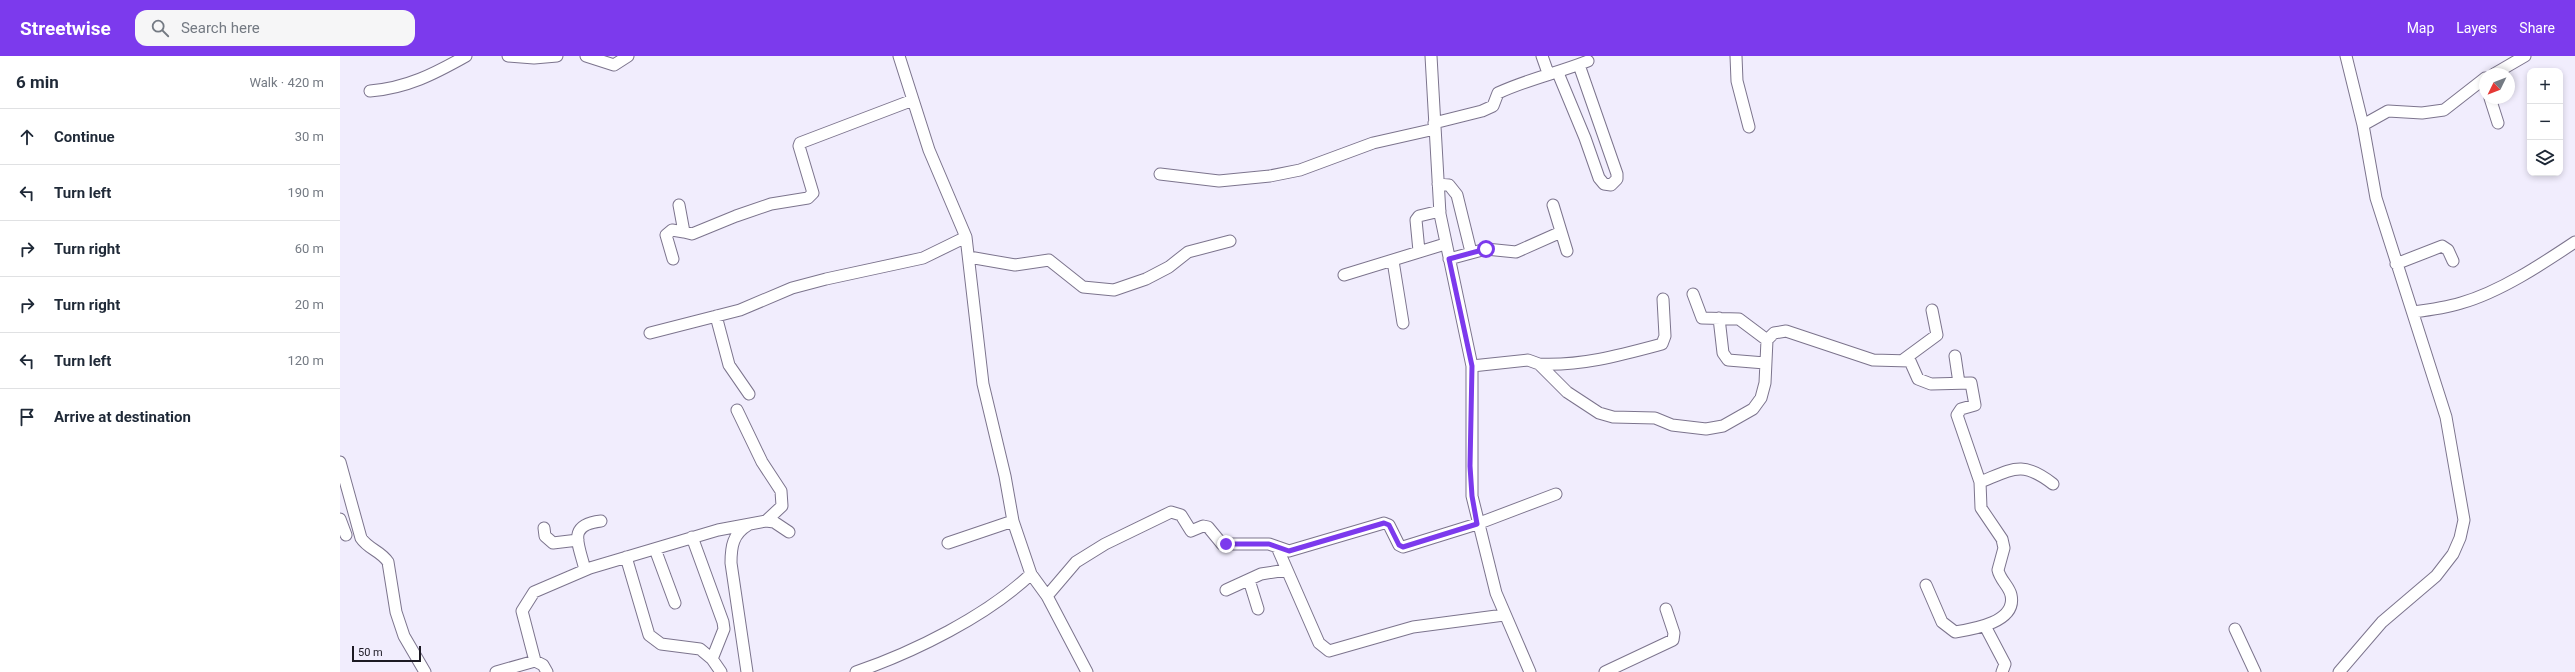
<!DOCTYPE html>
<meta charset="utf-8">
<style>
body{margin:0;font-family:Roboto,sans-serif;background:#f6f6f7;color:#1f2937}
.controls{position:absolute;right:12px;top:12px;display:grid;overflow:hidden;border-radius:8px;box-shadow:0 2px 6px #0003}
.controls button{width:36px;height:36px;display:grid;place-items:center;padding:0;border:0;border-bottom:1px solid #e0e1e3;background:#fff;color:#1f2937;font:20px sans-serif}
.compass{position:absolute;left:2139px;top:12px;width:36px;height:36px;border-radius:50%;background:#fff;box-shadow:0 2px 6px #0003;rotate:227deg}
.scale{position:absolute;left:12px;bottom:10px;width:69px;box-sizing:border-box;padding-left:4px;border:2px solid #1c1923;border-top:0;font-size:11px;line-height:14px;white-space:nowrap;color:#1c1923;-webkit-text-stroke:3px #f1edfd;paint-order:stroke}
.stop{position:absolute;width:12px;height:12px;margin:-9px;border:3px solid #7c3aed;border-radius:50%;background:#fff}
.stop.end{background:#7c3aed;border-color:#fff;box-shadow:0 1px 4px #0008}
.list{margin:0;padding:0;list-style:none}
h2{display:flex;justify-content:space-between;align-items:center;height:52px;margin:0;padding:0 16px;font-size:17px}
h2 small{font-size:13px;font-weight:400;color:#747a83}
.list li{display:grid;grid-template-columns:26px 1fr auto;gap:12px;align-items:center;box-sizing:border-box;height:56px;padding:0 16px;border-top:1px solid #e0e1e3}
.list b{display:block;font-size:15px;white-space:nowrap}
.list em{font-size:13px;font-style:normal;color:#747a83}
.icon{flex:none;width:22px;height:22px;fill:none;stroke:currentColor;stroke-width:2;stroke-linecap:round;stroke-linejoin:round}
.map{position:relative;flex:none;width:2235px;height:616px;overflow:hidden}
header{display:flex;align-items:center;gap:24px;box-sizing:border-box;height:56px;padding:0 20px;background:#7c3aed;color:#fff}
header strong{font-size:19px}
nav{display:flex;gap:22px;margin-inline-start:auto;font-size:14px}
.search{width:280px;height:36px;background:#f6f6f7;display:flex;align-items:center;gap:10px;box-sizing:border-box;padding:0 14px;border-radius:12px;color:#747a83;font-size:15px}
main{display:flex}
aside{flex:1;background:#fff}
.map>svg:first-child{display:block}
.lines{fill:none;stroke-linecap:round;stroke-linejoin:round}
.minor-casing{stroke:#7c748d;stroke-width:13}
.minor{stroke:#fff;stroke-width:11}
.route{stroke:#7c3aed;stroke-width:5}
</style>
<header>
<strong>Streetwise</strong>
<div class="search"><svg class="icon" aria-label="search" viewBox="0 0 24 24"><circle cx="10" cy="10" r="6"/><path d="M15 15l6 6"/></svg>Search here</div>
<nav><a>Map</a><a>Layers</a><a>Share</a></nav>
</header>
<main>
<aside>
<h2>6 min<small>Walk · 420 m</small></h2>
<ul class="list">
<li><svg class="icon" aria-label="ahead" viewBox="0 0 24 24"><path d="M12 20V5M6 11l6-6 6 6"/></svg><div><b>Continue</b></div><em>30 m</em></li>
<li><svg class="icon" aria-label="left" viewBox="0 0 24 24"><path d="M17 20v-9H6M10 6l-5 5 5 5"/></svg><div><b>Turn left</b></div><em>190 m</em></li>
<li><svg class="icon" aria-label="right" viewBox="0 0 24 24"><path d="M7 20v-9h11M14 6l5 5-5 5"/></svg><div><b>Turn right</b></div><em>60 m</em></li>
<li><svg class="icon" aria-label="right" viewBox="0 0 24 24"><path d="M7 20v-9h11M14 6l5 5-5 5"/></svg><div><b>Turn right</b></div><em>20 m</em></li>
<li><svg class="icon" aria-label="left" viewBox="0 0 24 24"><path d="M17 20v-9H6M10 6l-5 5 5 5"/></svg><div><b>Turn left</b></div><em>120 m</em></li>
<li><svg class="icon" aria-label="arrive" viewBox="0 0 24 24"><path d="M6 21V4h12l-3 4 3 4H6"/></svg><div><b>Arrive at destination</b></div></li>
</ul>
</aside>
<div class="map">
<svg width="2235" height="616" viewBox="0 0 2235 616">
<rect width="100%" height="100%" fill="#f1edfd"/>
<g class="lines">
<g class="minor-casing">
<path id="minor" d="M168,0L194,2L217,0
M246,0L274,9L288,0
M559,0L589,94L626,181L643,328L665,420L673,465L691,518L707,540L747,616
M1091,0L1100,158L1132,310V440L1156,537L1190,616
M1202,0L1208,17
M1396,0L1397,25L1409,71
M1218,17L1245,82L1259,122L1264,128L1271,129L1277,123V118L1239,9
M2154,18L2185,0
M30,35C67,32 94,18 126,0
M2150,42L2158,67
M1094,67L1142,55L1153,50L1158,37C1188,23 1218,17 1248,5
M2023,69L2048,55L2082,57L2104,54L2145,22
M820,118L879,125L930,120L960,114L1033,87L1095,73
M1098,128L1109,129L1117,139L1131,196
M339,149L344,176L352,178L396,160L431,148L468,142L473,137L459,90L460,87L573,44
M1213,149L1227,195
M1079,195L1076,164L1079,160L1100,155
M629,201L675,209L709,204L743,231L774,234L806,223L829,211L848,196L890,185
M333,203L326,179L332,174L344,176
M1109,203L1146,193L1176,196L1221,176
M1053,205L1063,267
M2056,208L2102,190L2108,194L2113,205
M1004,219L1105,188
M1353,238L1362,262L1399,263L1427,284
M2073,256C2089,254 2105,252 2121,247C2160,236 2202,208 2235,186
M376,260L389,309L409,338
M1379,262L1383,297L1388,304L1425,307
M310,277L400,254L452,232L486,223L583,202L626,181
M1615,300L1619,327
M1563,304L1597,279L1592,254
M1199,308C1242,310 1281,299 1322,288L1325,280L1323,243
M1132,310L1188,304L1199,308L1227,336L1259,357L1273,361L1315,362L1332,369L1366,373L1383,370L1413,353L1421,342L1425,327L1427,284L1434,277L1446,275L1533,304L1570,305L1578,323L1591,328L1631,327L1635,349L1621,353L1617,359L1640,426L1641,452L1662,483L1664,492L1658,514C1660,524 1669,530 1671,539C1677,566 1634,573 1615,576L1602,566L1586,529
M0,406L21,482C28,493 41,495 48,506L56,556L64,580L85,616
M1640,426C1673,413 1682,404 1713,428
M0,463L6,479
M426,465L434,466L449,476
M204,472L205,480L213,487L238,484
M352,481L383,566L384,573L372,603L381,616
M608,487L673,465
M937,491L979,587L989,595L1073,571L1164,559
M315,493L335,547
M286,501L309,579L321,588L360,593L372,603
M245,514C239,488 226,469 261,465
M909,524L918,553
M886,534L921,518L946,514
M707,540L736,506L765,488L831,456L841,459L851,475L863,470L868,471L882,488H929L949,495L1044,467L1049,469L1059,489L1063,491L1137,468L1216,438
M1645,570L1665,608L1662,616
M1895,573L1915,616
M195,605L182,555L194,536L250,512L378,474L426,465L442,450L441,435L422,406L397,354
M156,616L195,605L203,609L207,616
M407,616L391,507C391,490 393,478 408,469
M516,616C574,596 647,560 691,518
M1265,616L1333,584L1334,577L1326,553
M1999,616L2042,566L2096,520L2113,498L2120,482L2124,464L2106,361L2036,142L2023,69L2006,0"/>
</g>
<use href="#minor" class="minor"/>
</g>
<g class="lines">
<path class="route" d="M886,488H929L949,495L1044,467L1049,469L1059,489L1063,491L1137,468L1132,440L1130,410L1132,310L1109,203L1146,193"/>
</g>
</svg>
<div class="controls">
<button>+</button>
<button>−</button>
<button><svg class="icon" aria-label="layers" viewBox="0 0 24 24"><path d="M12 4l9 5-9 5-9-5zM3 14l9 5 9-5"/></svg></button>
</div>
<svg class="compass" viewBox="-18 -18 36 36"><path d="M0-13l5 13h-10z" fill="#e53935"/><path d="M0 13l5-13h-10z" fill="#747a83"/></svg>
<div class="scale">50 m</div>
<div class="stop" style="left:1146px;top:193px"></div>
<div class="stop end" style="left:886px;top:488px"></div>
</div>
</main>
